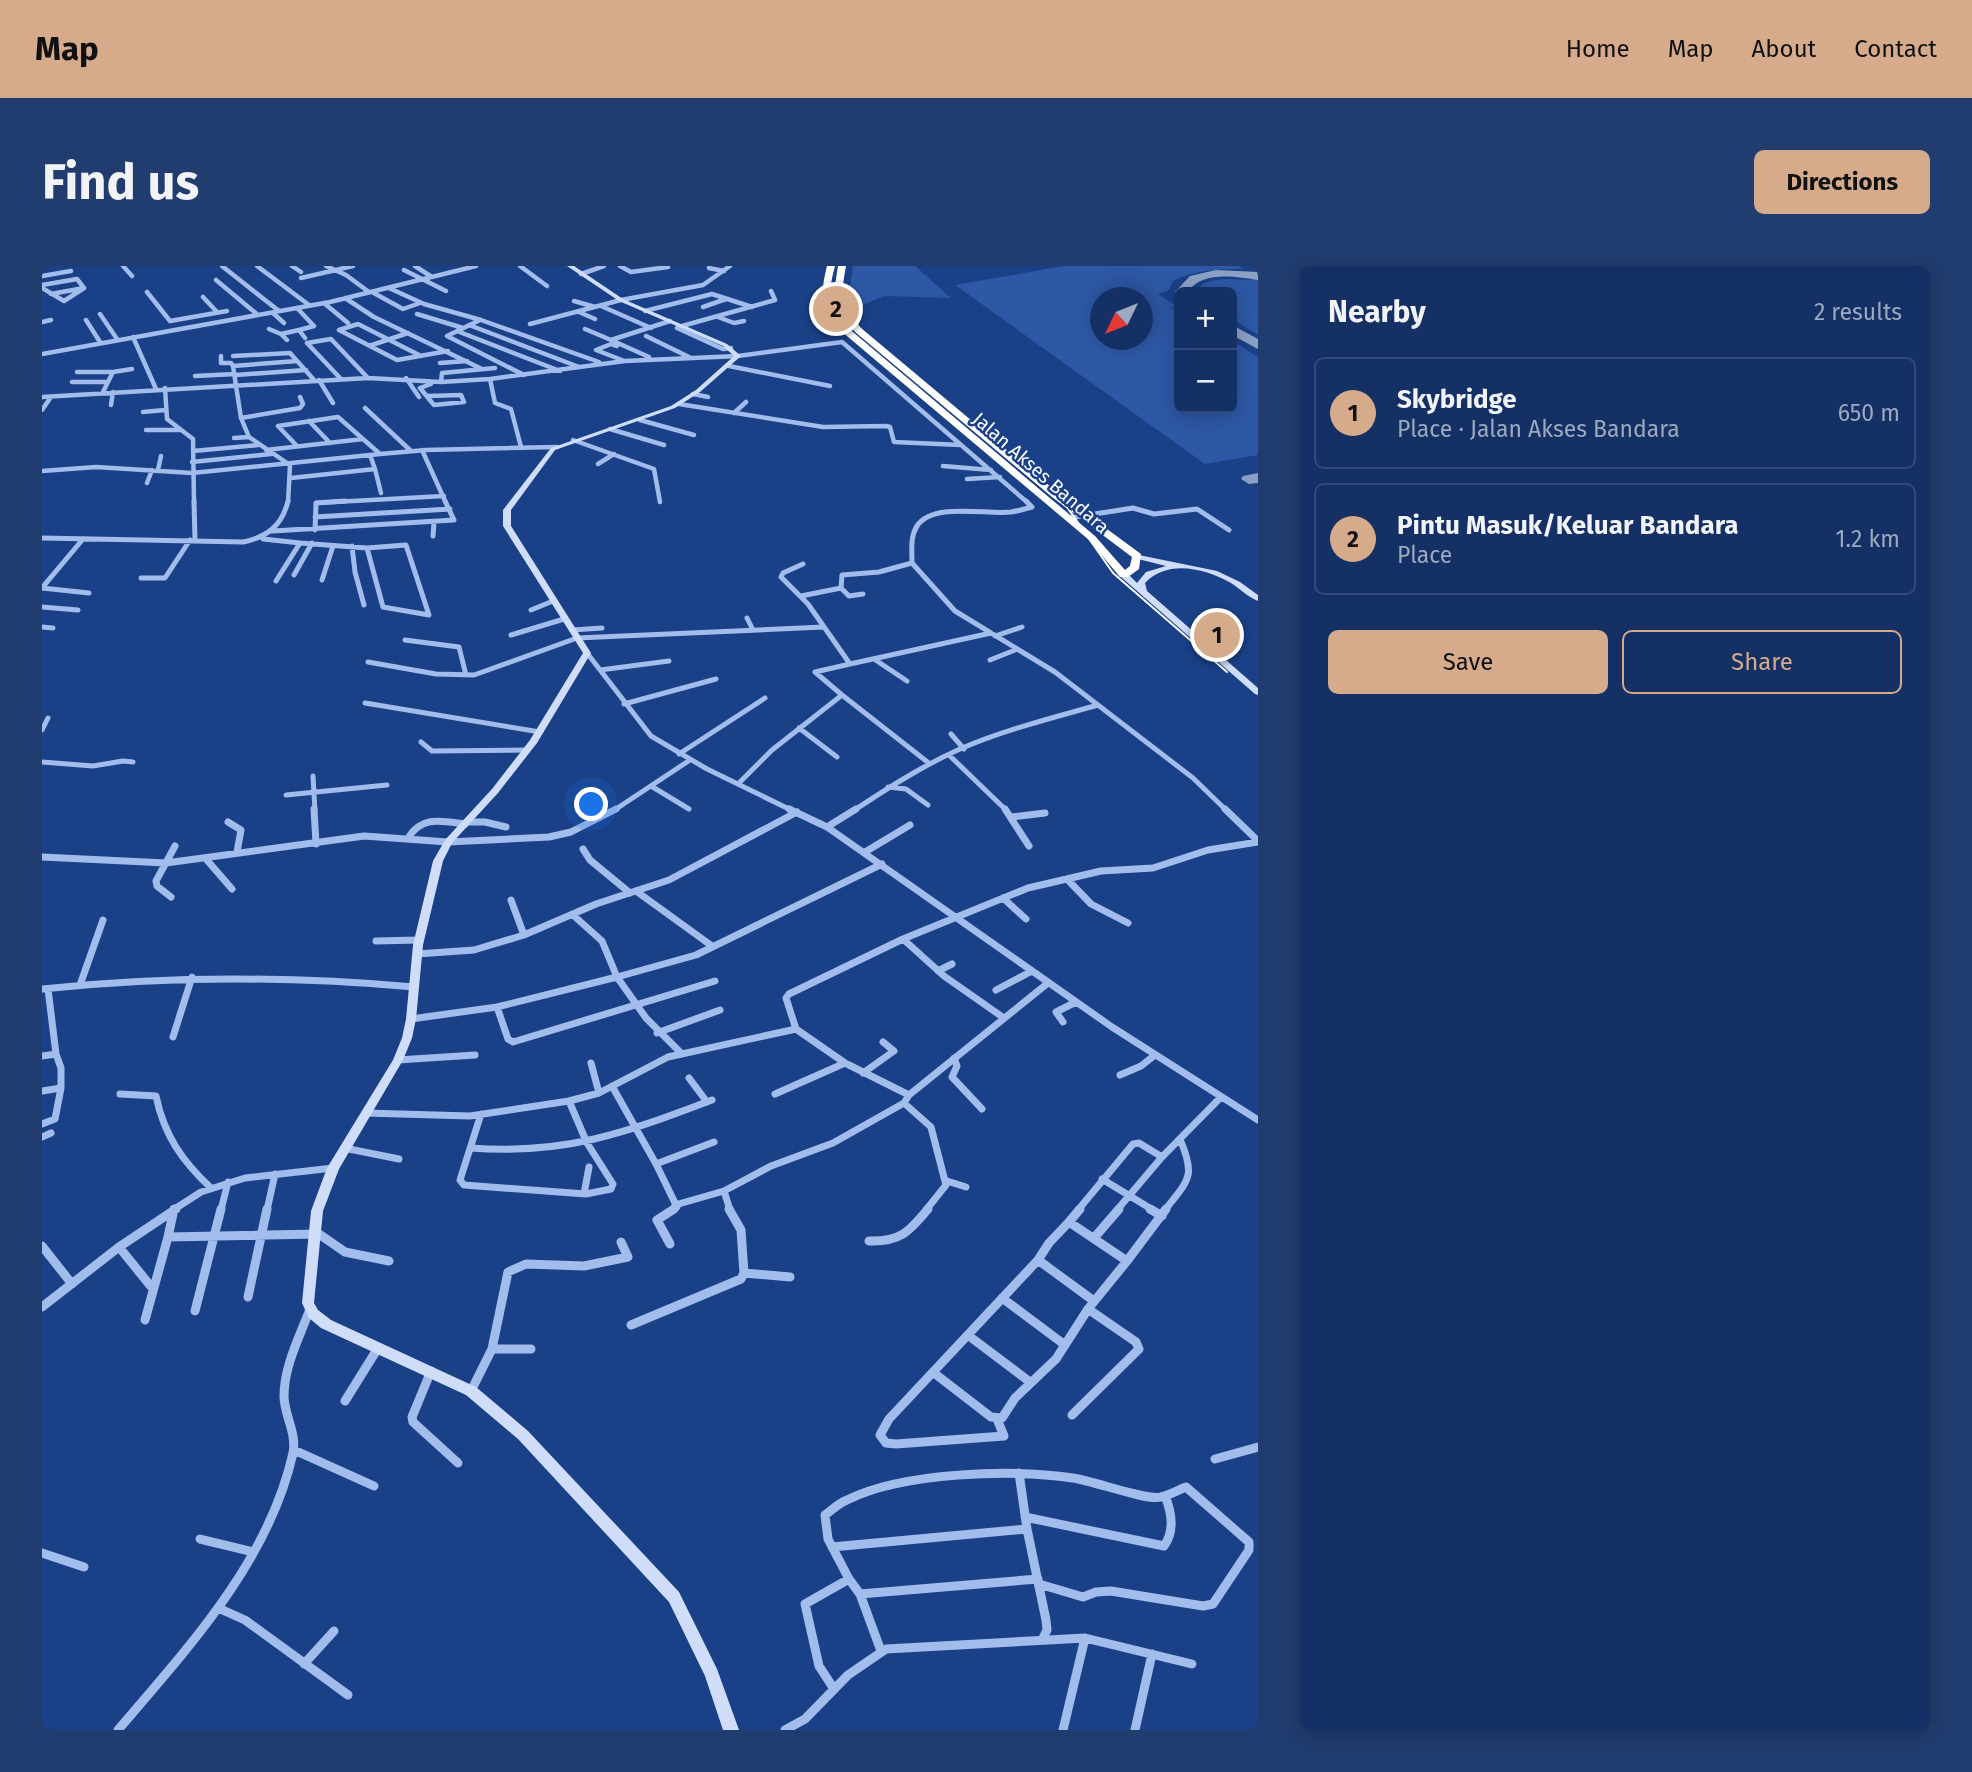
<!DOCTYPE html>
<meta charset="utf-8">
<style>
body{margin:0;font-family:"Fira Sans",sans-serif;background:#213c6e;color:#f1f3f6}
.controls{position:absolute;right:21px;top:21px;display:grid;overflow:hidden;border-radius:10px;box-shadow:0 4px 18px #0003}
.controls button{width:63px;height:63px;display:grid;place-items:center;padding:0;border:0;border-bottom:2px solid #334b79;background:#143065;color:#f1f3f6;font:35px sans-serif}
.compass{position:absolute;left:1048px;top:21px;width:63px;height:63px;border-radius:50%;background:#143065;box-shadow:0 4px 18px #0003;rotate:227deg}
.you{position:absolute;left:550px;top:539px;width:24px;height:24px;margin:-18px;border:5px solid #fff;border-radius:50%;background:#1a73e8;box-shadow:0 0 0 10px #1a73e833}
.badge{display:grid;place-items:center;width:46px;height:46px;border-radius:50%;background:#d6ab8b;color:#111;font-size:23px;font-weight:700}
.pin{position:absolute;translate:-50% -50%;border:4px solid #fff;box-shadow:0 2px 7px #0006}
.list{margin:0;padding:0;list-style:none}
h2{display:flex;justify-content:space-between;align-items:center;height:91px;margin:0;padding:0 28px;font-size:30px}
h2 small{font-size:23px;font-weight:400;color:#9da9bf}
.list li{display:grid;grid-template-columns:46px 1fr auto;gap:21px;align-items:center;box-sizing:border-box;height:112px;margin:0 14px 14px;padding:0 14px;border:2px solid #334b79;border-radius:10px}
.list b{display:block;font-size:26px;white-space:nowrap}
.list p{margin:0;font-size:23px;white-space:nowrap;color:#9da9bf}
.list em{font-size:23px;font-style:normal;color:#9da9bf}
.actions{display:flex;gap:14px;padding:21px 28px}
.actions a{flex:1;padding:16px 0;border:2px solid #d6ab8b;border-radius:10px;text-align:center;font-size:24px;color:#d6ab8b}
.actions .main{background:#d6ab8b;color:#111}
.map{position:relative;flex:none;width:1216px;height:1464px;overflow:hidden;border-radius:10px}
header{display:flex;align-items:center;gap:42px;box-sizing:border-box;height:98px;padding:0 35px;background:#d6ab8b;color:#111}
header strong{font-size:33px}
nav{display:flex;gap:38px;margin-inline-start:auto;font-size:24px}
.intro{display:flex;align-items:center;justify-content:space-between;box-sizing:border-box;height:168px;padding:0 42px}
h1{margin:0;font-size:49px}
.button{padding:18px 32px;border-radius:10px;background:#d6ab8b;color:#111;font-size:24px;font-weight:700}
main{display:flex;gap:42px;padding:0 42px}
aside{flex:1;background:#143065;border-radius:10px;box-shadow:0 4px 18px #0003}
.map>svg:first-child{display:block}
.green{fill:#2d58a5;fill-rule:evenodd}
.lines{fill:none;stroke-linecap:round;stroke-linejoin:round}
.taxiway{fill:#8ca0c3;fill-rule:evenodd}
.street-far3{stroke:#a2bdec;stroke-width:4.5}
.street-far2{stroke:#a2bdec;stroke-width:5}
.street-far1{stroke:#a2bdec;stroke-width:7}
.street{stroke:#a2bdec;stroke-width:9}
.secondary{fill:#cfddf9;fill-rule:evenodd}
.highway{fill:#fff;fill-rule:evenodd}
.tram{stroke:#fff;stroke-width:2}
.labels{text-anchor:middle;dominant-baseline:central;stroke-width:5;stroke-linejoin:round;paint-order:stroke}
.far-street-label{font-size:19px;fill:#fff;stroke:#1a4087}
</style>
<header>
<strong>Map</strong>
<nav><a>Home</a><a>Map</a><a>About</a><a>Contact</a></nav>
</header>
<div class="intro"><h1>Find us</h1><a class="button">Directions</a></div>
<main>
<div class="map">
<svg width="1216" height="1464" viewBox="0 0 1216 1464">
<rect width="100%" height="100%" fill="#1a4087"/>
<path class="green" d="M811,0H873L909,32L842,30L814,42L806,33Z
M1022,0H1196L1201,3C1175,3 1154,4 1131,15L1127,24L1116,28L1134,40L1129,42L1137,47V142H1190V75L1216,91V189L1163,198L913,19ZM1058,32H1100V74H1058Z
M1186,13L1216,14V69L1190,53V26H1154C1159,14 1175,14 1186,13Z"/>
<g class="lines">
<path class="taxiway" d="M1174,4L1216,6V14C1194,11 1160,4 1146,26H1137V29L1133,26L1148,10Z
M1190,59L1216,73V83L1190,69Z
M1216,207V217L1207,218L1199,213L1201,210Z"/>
<path class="street-far3" d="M81,0L90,10
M180,0L237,45
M215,0L267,39
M250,0L259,6
M284,0L304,9L327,26
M373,0L390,11
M478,0L505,20
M578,0L589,6L626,1
M667,2L682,5
M362,4L404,25
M539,8L562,0
M0,10L29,5
M259,12L311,0
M174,14L216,49
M0,19L35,13L42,22
M0,22L22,35L42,22
M347,22L382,38L439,54L557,96
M105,26L128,55L185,45
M330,26L361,43L378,37
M9,28L42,22
M161,31L175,46
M303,32L332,51L440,103
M532,35L553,41
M282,37L306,57
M559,40L609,62
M661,41L684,33
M255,42L272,60L257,64L263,72
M603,45L670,28L710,41
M537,46L553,53
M231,47L242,57
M58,48L75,73
M375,48L421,62
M676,51L692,57L702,55
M44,54L58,76
M438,54L405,70L482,109
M0,56L9,54
M488,58L579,34L661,19L688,0
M427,59L537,101
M640,60L733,34L729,25
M635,62L681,83L689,82
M227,63L239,68
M543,63L569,74
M297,64L355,94L406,85
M297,64L316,58L379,90
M415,65L518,105
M604,70L647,91
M91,71L114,123
M245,74L239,68L257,64
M265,77L289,73L326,112
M265,77L299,113
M327,80L366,67
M575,80L569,78L554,84L580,94
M0,88L288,36L434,0
M179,90V97H189L191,100L199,152L207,171L248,199L246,237
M191,90L248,87L273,115
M607,91L569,74L628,55
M398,97L425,95
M191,100L255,95
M687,100L788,120
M35,106H71
M194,109L264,104
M153,110L193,108
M364,112L377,131
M448,113L453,137L469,143L479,181
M277,114L291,137
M30,116H66
M399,116L400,107L453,102
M123,122L125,153L151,173L152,237
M61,126L71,106L90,103
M651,128L666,131
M386,130L419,129L422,136L392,139L378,122L389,118
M0,131L326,112L399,116L448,113L583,95L696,90L800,76L986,237
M637,138L781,161L844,160L848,161L852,176L919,179
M69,139L71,126
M323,142L369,185
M0,144L9,131
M101,146L123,144
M692,147L704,136
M199,152L258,142L261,138L258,131
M598,154L652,169
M267,155L288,177
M568,163L622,179
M104,164H138
M192,172L207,171
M531,174L612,203L618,236
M255,180L236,160L296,151L321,173
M224,184L321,173L338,188L384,184L515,181
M380,184L404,237
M151,185L216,179
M150,196L229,188
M556,198L572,188
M901,200L949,204
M333,203L339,227
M116,204L119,190
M0,205L54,201L150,207L338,188
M249,212L333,203L328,189
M925,213L958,211
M105,217L110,204
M274,237L402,230"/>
<path class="street-far2" d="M152,235L153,274
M984,235L990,241C983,243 976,245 969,246C944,249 891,236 875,260C868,271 870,284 870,297L913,345L1013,406L1151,512L1185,545
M273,251L408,243
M1027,252L1091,242L1112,248L1155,243L1187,264
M273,264L274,237L303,235
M231,265L412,254L403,235
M391,270L392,256
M0,272L201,276C225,271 240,260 246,235
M221,273L258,277L234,315
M258,277L325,282
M364,279L387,349L341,341L325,282Z
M310,280L313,306L322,339
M252,309L270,277
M99,312H123L148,274
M280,314L291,280
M0,322L41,273
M0,322L47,327
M799,322L807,330L821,328
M759,330L799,322L800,309L837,306L870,297
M0,341L36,344
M489,344L511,335
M705,352L711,364
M0,361L11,362
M530,364L560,362
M469,369L522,353
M953,370L980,361
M363,374L417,381L424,409
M545,387L609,470L665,503L751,545
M832,393L865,415
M948,394L973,384
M326,396L394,408L432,409L535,372L782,361
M808,398L949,367
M558,404L627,395
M800,429L888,498
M323,437L498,466
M582,438L674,413
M757,462L795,491
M0,464L6,452
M909,468L922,483
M379,476L390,485L485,484
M637,488L723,432
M907,489L965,545
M0,496L51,500L81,495L91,496
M271,510L273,545
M696,518L730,484L800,429L773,406L808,398L766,338L739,311L741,307L761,298
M609,520L647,543
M846,521L864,523L886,539
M244,529L345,519
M571,545L648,494
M811,545C846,522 880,500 918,483C962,464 1010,452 1056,439"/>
<path class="street-far1" d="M272,543L274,578
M747,543L785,561L1070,761L1216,854
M963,543L987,580
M1183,543L1216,575
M970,551L1003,547
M186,556L199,564L195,586
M425,556H443L464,561
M785,561L814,543
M366,572C380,549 400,555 423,558
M541,583L548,594L588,627
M823,586L868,559
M0,591L124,597L322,570L406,576L507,571L529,566L574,543
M164,593L190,623
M1025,613L1049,638L1086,657
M594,625L670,680
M129,631L115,620L114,615L133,580
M961,632L984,653
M469,634L482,669
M861,673L902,710L962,752
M334,675L377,674
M375,688L432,684L482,669L554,638L627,614L755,546
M896,705L910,698
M38,719L61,654
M0,723C124,710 247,710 372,721
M954,724L990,705
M455,741L466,773L471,776L673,715
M369,753L455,741L575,711L560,675L531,649
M1021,756L1014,746L1034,736
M754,763L744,732L747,728L861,673L986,622L1059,605L1111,602L1166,584L1216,576
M615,767L678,744
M131,771L150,711
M639,787L604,752L575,711L654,689L840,598
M0,790L14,788
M912,792L915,800L910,811L940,843
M356,794L433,789
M549,797L557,827
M821,807L852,785L841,776
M1078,809L1099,800L1113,789
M647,812L665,836
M570,820L614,898L672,876
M0,825L19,822
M78,828L114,830C122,869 140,895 169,922
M733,828L803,797
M862,837L889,861L904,919L884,944
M323,847L428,850L527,835L557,827L626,791L754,763L803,797L867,829
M439,848L418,914L422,919L544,928L569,923L571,918L545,877L527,835
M0,858L13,853L19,822V802L14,788L6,723
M0,871L9,867
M302,882L357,893
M429,882C523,889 583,867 670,834
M614,898L635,941L630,944
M1060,913L1111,944
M905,915L924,921
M542,928L547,901
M633,939L682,925
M131,944L159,926L203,912L291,902
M179,944L186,916
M225,944L233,908
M688,944L682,925L729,900L791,877L862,837L867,829L1006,717
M1036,944L1091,878L1097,877L1120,891
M1075,944L1120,891L1179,831
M1123,944C1147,913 1154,911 1138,873"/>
<path class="street" d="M1038,943L1027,956L1085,995L1124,943
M1108,943L1120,950
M126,971L132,943
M1052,972L1077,943
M827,975C858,976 867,966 886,943
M628,978L615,954L632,943
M0,980L30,1018
M77,981L111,1023
M996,994L1007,977L1027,956
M702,1007L748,1011
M206,1031L225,943
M960,1032L1023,1079
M0,1041L77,981L134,943
M153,1045L179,943
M103,1054L126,971L277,968L303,986L347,995
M589,1059L699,1013L702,1007L699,964L687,943
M927,1070L988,1116
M450,1083H489
M389,1105L370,1151L371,1156L416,1197
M892,1107L949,1151L960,1152L973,1132L1014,1093L1046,1043
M429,1125L450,1083L466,1006L484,998L542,1000L586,991L579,976
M303,1135L336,1082
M1030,1149L1097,1083L1094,1076L1046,1043L1085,995
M955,1153L962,1170L854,1178L844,1177L838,1169L847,1153L996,994L1052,1035
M252,1184L332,1220
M1173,1193L1216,1181
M977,1207L985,1263L1004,1354L1005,1364L1001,1372
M983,1251L1122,1280C1133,1265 1130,1247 1123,1230
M158,1273L212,1286
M790,1281L985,1263
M0,1287L42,1301
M807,1313L818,1328L839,1385
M818,1328L996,1313
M176,1342L203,1354L306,1429
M262,1398L292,1365
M792,1423L777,1400L763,1338L807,1313L786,1273L783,1249C790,1244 797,1237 805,1234C861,1206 970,1203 1031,1212C1052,1215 1105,1235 1119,1231C1128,1229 1136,1224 1144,1221L1207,1276V1284L1171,1338L1161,1340L1069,1325L1054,1326L1041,1331L997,1318
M76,1464C146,1382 227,1295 251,1187C255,1167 242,1149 242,1130C242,1100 258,1070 268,1043
M743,1464L763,1453L806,1409L844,1383L1043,1372L1150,1398
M1021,1464L1043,1372
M1093,1464L1110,1388"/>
<path class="secondary" d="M525,0H532L581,33L685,78L699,90L658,126L633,142L513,184L469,244V260L549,387L495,477L456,527L410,577L401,595L381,679L374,753L370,772L361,794L297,903L281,945L272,1037L276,1044L289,1054L434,1121L486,1165L637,1326L675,1403L697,1464H681L663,1410L627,1336L476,1173L424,1129L279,1062L267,1052L260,1037L269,945L285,902L351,794L360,772L364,753L371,679L391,595L403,574L450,523L488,474L541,387L461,260V244L509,182L629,140L654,124L692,90L681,80L577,35Z
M1092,288L1175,305L1198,316L1216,329V335C1206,331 1198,323 1189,317C1163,302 1125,293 1103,317L1105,325L1216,422V429L1213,428L1079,311V307H1085L1095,317L1104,306L1124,300L1092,292Z"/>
<path class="highway" d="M785,0H793C785,30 787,37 805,61L1053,270L1083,304L1088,300L1090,291L1010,231L813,66C790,35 790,38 796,0H804C798,35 798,34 819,62L1016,227L1099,288L1097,303L1086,311H1078L1047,274L799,65C780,38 777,33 785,0Z"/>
<path class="tram" d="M798,0L797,36L806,57L1025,241L1071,307L1185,406"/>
</g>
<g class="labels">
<g class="far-street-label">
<text transform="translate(999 207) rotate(41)">Jalan Akses Bandara</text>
</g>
</g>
</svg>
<div class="controls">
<button>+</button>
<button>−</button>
</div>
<svg class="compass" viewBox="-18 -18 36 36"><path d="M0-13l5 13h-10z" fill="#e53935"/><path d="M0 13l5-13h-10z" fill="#9da9bf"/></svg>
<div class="you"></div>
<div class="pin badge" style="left:1175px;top:369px">1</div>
<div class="pin badge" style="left:794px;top:43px">2</div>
</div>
<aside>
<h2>Nearby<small>2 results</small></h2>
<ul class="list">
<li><span class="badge">1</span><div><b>Skybridge</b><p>Place · Jalan Akses Bandara</p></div><em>650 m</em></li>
<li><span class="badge">2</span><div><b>Pintu Masuk/Keluar Bandara</b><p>Place</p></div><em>1.2 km</em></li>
</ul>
<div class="actions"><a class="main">Save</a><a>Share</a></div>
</aside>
</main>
